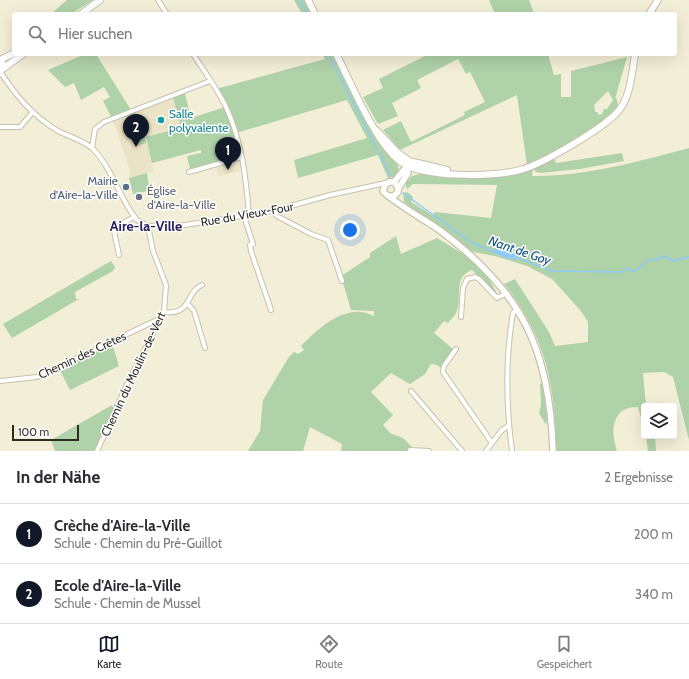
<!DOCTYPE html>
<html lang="de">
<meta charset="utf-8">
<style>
body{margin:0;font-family:Cabin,sans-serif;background:#f2f2f3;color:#2b2b33}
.controls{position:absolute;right:12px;bottom:12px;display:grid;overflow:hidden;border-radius:4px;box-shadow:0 4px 16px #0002}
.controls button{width:36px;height:36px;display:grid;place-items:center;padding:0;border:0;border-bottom:1px solid #e1e1e2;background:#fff;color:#2b2b33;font:20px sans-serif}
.scale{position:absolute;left:12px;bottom:10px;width:67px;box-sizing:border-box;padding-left:4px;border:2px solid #2d2b22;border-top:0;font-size:11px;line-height:14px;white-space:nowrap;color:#2d2b22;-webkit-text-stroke:3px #fff;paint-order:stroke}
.you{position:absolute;left:350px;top:230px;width:14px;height:14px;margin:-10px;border:3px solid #fff;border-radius:50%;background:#1a73e8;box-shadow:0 0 0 6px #1a73e833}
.badge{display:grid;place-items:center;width:26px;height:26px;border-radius:50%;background:#111827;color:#fff;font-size:13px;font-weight:700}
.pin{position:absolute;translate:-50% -33px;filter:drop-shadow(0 1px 2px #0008)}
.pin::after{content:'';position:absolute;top:21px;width:14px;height:12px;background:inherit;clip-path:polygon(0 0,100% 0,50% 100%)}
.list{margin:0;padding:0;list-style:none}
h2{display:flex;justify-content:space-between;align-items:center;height:52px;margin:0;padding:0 16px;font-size:17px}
h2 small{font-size:13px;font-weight:400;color:#7c7c81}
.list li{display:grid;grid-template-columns:26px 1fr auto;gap:12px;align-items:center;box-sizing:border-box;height:60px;padding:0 16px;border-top:1px solid #e1e1e2}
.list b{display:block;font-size:15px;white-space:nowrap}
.list p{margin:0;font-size:13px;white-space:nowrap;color:#7c7c81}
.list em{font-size:13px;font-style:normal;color:#7c7c81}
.icon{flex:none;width:22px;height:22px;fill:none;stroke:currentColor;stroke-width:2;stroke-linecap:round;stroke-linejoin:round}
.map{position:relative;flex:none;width:689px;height:451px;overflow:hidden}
.search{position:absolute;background:#fff;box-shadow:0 4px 16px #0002;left:12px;right:12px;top:12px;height:44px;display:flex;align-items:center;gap:10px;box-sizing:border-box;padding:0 14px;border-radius:4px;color:#7c7c81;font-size:15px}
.sheet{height:172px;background:#fff}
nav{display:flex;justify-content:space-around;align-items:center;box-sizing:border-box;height:56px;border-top:1px solid #e1e1e2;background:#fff;font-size:11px;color:#7c7c81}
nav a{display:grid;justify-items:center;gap:2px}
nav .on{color:#111827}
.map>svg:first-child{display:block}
.built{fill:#eae3c5}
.green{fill:#afd2a9;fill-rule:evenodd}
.water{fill:#8ecafd}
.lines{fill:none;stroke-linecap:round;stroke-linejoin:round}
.stream{stroke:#8ecafd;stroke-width:1.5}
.minor-casing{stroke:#c6c1ab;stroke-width:6}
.tertiary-casing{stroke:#c6c1ab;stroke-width:8}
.secondary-casing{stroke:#c6c1ab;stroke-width:8}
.minor{stroke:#fff;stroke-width:4}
.tertiary{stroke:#fff;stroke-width:5.5}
.secondary{stroke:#fff;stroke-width:6}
.culture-dot{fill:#0f9aa8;stroke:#fff;stroke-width:1.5}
.service-dot{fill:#5c6f8a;stroke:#fff;stroke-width:1.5}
.worship-dot{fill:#6b7280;stroke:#fff;stroke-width:1.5}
.labels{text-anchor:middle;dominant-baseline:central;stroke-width:3;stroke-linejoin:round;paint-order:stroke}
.culture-label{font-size:12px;fill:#0d838f;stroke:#fff;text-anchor:start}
.service-label{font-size:12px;fill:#4e5e75;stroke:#fff;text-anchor:end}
.worship-label{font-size:12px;fill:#5b616d;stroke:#fff;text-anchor:start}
.street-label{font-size:12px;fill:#2d2b22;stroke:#fff}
.water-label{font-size:13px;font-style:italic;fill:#0c5281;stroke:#fff}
.quarter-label{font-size:14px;font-weight:bold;fill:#28205a;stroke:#fff}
</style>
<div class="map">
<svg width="689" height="451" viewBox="0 0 689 451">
<rect width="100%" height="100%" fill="#f3eed7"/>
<path class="built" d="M173,97L181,128L146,137L154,171L129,178L130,171L113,120Z
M240,162L243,167L239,168L240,171L219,176L216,168Z"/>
<path class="green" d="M67,0H93L71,14H51Z
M294,0H305L312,14H302Z
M489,0H529L534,14H495Z
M85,54H96L131,110L112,118L103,101L110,97L104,87L81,100L74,83L65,87L48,70Z
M323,54H333C348,84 363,114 380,142C386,151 398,160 399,170L394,177L388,178L378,155L298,178L294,160L367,138L347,100L236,133L216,89L325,59Z
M429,54H548L554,75L561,74V97H571V71L627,57L615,99L616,97L618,105C605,124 548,156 527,165L517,95L400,150L383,130L401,121L411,142L465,115L464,112L485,102L470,72L466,74L458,59L417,80L421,88L392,103L398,116L378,124L363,97L383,88L379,79ZM608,91L613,100L607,109H604L602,114L599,115L597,112H595L594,105Z
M185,94L191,118L225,107L239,152L237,158L190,169L187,156L201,153V150L152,163L146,137L181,128L173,97Z
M142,129L146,143L139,145L135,131Z
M689,148V440L673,377L664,372L643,373L646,406H644V429L638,407C612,406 610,431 617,451H556C556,387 545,335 504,284L515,279L549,332L555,346L588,342V322L581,311L552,279L527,266L495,256L473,252L404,202L403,193L407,192L413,197L411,202L432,215L435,212L491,218L497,185L413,184L407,189L405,183L412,176L420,174C457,175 497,182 533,168L532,176C583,177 640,161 689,148Z
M622,153L624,161L580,169L541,173L535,172L534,168L554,158L556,163Z
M147,173L150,193L147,191L133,194L129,178Z
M396,236L401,254L437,238L468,257L488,277L499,297L472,270C452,277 463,298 456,313C454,317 450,320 448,323L444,321L434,333L453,349L441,368L437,365L431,364L425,374L410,384L391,373L371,392L393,415L383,425L390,433L403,438L416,451H341L342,444L310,427L303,451H248L260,431L263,400L289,357L294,352L298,354L304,350L301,346C318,328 348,301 374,316V311L351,310L341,276L370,257V253Z
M111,261L115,267L113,271L75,292L76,299H79L12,338L3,324Z
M112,343L119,366L70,390L59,368Z
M543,383L547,419L546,425L539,413L541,405L540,384Z
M119,401L96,451H55L51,440Z
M646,436H655L656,451H648Z"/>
<path class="water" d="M495,249L516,254V257L514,260L493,253Z"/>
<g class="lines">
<path class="stream" d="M300,0L307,14
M328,54L391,176
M403,193L472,243L496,252
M515,257L552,271L621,272L626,269L635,271L648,260H656L665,256L673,261L689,257"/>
<g class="minor-casing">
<path id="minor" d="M158,0L167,14
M193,54C204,71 217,88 226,107C242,141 246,178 249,215
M1,73C17,97 33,116 58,131C70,137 83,140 93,149C110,166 118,192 131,212L137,220L148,226L185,225L273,211L330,195L386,183
M0,127H20L32,113
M92,148L95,129L104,122L210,81
M189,172L242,157
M273,211L277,216L311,234L328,240L342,281
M244,216L253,244L250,245L251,251L271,310
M119,255L114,231L118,226L134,217
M187,303L194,311L205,348
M164,312C192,316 186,291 202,285
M461,317L463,288L467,279L475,277L479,279L497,298L507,293
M456,349L444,366L443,372L492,443
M0,381L37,377L161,318
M411,391L462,451
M410,450L429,451
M97,451L129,380L164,312L166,285L153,251L148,226
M486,451L501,431L508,426
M512,451C506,405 505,359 513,313L517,309"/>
</g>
<g class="tertiary-casing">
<path id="tertiary" d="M394,182L407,166L408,173L398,189
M388,196H394L398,192V187L394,182H389L385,185L383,191C387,198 428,222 438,229C521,290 550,348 553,451"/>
</g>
<g class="secondary-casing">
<path id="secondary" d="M308,0L315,14
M81,14L100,0
M649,14L658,0
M336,54C351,82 376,145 401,162C423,178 493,177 520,170C541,165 608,126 620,109C631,94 632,72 635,54
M0,60L4,66L0,73
M0,60L14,53
M4,68L23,54
M376,130L397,152L409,161L447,170"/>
</g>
<use href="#minor" class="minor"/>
<use href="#tertiary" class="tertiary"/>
<use href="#secondary" class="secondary"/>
</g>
<circle class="culture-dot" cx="161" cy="120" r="4"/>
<circle class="service-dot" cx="126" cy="187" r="4"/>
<circle class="worship-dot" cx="139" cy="197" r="4"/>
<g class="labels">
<g class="culture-label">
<text x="169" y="113">Salle<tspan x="169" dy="14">polyvalente</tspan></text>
</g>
<g class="service-label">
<text x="118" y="180">Mairie<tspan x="118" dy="14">d'Aire-la-Ville</tspan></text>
</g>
<g class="worship-label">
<text x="147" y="190">Église<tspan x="147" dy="14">d'Aire-la-Ville</tspan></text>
</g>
<g class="street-label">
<text transform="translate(247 214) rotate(-10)">Rue du Vieux-Four</text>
<text transform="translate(82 355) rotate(-25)">Chemin des Crêtes</text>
<text transform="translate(133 374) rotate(-65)">Chemin du Moulin-de-Vert</text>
</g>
<g class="water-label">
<text transform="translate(520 250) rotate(19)">Nant de Goy</text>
</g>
<g class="quarter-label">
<text x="146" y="226">Aire-la-Ville</text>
</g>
</g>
</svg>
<div class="controls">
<button><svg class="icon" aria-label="layers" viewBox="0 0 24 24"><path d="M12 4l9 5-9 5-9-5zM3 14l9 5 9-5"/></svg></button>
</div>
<div class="scale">100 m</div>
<div class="you"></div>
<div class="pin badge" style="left:228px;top:170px">1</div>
<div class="pin badge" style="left:136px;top:147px">2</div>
<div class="search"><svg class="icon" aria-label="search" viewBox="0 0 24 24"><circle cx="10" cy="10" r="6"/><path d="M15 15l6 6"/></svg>Hier suchen</div>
</div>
<section class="sheet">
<h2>In der Nähe<small>2 Ergebnisse</small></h2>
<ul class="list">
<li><span class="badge">1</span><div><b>Crèche d'Aire-la-Ville</b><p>Schule · Chemin du Pré-Guillot</p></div><em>200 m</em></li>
<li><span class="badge">2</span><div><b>Ecole d'Aire-la-Ville</b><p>Schule · Chemin de Mussel</p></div><em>340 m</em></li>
</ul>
</section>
<nav>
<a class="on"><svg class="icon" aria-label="map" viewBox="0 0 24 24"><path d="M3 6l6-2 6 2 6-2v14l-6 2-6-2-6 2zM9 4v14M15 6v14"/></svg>Karte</a>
<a><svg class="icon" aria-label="directions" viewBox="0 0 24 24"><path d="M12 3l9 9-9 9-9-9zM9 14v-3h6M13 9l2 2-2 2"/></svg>Route</a>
<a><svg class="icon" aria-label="saved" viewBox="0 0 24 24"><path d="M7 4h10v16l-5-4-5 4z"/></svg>Gespeichert</a>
</nav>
